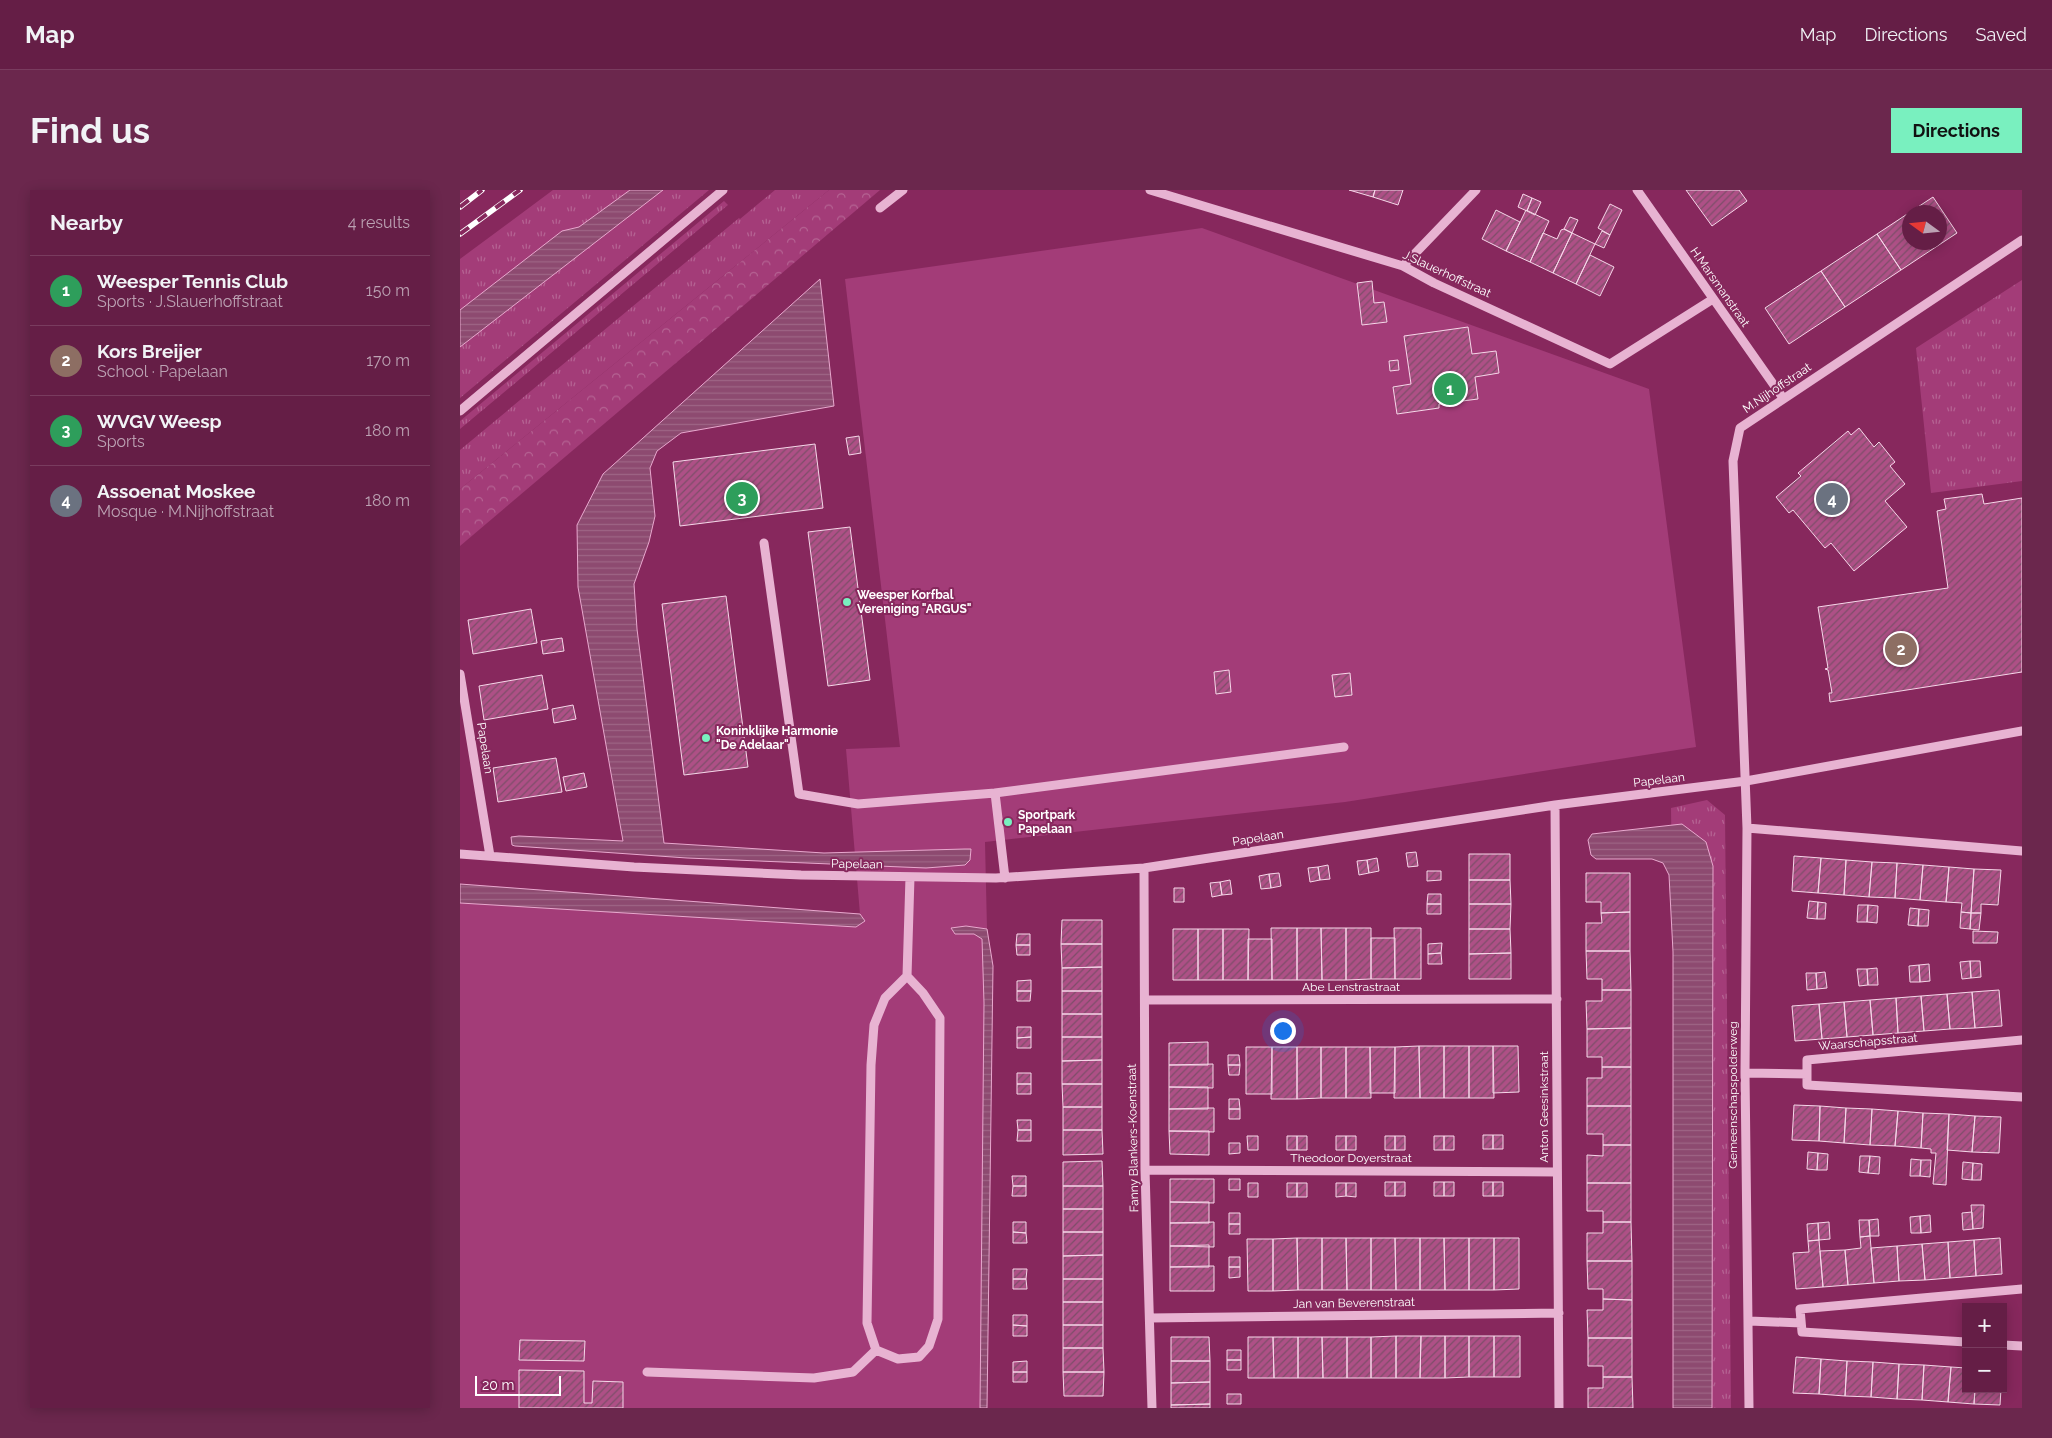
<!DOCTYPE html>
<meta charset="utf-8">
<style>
body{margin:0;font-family:Raleway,sans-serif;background:#6b274d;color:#f1f3f6}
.controls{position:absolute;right:15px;bottom:15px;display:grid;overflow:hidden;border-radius:0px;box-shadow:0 2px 12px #0003}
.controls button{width:45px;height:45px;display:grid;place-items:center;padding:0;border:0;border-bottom:1px solid #793c5f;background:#651e46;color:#f1f3f6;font:25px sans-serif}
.compass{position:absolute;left:1442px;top:15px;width:45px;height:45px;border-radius:50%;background:#651e46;box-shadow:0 2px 12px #0003;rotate:285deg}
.scale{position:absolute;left:15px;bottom:12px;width:86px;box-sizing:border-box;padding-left:5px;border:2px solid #fff;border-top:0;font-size:14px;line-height:18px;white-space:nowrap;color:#fff;-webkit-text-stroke:4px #87285d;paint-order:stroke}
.you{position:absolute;left:822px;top:840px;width:18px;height:18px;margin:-12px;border:4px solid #fff;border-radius:50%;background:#1a73e8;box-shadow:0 0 0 8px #1a73e833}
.badge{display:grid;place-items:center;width:32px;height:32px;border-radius:50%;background:#79f0bf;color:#fff;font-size:16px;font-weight:700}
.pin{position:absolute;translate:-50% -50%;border:2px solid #fff;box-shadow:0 1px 5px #0006}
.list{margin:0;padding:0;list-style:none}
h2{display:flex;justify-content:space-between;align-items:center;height:65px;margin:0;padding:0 20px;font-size:21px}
h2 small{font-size:16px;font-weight:400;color:#bca2b3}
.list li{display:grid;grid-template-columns:32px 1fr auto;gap:15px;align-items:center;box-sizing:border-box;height:70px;padding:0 20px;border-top:1px solid #793c5f}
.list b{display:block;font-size:19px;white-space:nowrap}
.list p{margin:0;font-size:16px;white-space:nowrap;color:#bca2b3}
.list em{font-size:16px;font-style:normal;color:#bca2b3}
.map{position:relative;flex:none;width:1562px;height:1218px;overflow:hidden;border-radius:0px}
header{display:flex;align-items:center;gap:30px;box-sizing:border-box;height:70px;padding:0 25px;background:#651e46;border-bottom:1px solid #793c5f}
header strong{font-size:24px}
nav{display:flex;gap:28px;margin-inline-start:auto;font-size:18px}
.intro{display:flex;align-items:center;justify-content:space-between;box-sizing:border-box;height:120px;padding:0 30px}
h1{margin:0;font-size:35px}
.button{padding:12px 22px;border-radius:0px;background:#79f0bf;color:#111;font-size:18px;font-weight:700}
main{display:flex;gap:30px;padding:0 30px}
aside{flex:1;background:#651e46;border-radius:0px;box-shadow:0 2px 12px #0003}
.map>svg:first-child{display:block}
.grass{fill:url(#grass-tufts)}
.forest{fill:url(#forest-crowns)}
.pitch{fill:#a33c78}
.water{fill:url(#water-rules);stroke:#e8a8ce}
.building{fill:url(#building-hatch);stroke:#f6d7e9;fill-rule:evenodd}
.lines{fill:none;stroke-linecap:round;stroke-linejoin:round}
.minor{stroke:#e8b3d2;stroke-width:9}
.rail-casing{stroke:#fff;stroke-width:5.5}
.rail{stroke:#87285d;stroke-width:4;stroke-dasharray:11;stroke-linecap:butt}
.poi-dot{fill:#79f0bf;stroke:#87285d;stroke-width:2}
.labels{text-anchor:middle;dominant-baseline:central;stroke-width:4;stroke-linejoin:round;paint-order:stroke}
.street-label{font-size:12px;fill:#fff;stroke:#87285d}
.poi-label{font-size:12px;font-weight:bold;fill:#fff;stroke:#87285d;text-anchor:start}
</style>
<header>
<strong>Map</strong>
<nav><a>Map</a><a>Directions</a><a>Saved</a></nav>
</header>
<div class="intro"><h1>Find us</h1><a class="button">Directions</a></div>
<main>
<aside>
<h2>Nearby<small>4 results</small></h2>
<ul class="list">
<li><span class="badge" style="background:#2e9e5b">1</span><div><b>Weesper Tennis Club</b><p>Sports · J.Slauerhoffstraat</p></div><em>150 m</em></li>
<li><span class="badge" style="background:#8d6e63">2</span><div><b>Kors Breijer</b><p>School · Papelaan</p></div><em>170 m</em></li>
<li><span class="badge" style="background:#2e9e5b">3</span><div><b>WVGV Weesp</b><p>Sports</p></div><em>180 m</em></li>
<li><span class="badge" style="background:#6b7280">4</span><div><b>Assoenat Moskee</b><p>Mosque · M.Nijhoffstraat</p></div><em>180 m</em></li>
</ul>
</aside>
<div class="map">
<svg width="1562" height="1218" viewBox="0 0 1562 1218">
<defs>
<pattern id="grass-tufts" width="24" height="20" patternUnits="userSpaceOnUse" patternTransform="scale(1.25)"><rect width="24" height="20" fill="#a33c78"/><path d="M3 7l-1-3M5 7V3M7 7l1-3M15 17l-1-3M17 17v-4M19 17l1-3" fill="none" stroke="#b56393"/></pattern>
<pattern id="forest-crowns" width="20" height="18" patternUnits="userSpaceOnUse" patternTransform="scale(1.25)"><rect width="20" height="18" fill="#a33c78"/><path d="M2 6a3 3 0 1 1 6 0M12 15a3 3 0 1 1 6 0" fill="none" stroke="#b56393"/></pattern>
<pattern id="water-rules" width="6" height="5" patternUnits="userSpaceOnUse" patternTransform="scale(1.25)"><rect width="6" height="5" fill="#8d4a70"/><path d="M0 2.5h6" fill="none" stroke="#9e6585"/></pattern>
<pattern id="building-hatch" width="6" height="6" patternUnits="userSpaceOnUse" patternTransform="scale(1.25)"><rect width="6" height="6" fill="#ae5086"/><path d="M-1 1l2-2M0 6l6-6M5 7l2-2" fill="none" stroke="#7d4e69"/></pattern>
</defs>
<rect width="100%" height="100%" fill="#87285d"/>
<path class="grass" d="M93,0H249L0,208V69Z
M315,0H369L0,299V260L279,28L280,29Z
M264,11L268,15L0,239V231Z
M1562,90V291L1471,303L1456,158Z
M1247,610L1265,625L1271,1218H1241L1213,753L1211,618Z"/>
<path class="forest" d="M369,0H420L0,356V299Z"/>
<path class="pitch" d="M742,38L1189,199L1236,557L885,612L525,652L527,739L533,776L527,1218H0V694L400,724L386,559L440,557L385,89Z"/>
<path class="water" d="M170,0H203L0,157V120L102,41L119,37Z
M360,89L374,216L221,243L197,261L190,278L195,326L189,352L174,394L177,439L204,653L364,663L504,659H511L510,670L505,675L466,678L227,668L55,656L52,655L51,647L59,646L163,651L118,397L117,335L143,284Z
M1222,634L1246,652L1253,676L1252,1218H1213V762L1209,685L1203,673L1192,669H1136L1131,665L1128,650L1132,644Z
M0,694L400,724L405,731L396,737L0,713Z
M506,736L527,739L533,776L527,1218H520L524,813L522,749L514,744H495L491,738Z"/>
<path class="building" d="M889,0H915L913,7Z
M915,0H943L938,15L913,7Z
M1226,0H1279L1287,11L1252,36Z
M1063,4L1072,8L1067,21L1058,17Z
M1473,7L1497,43L1441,80L1417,44ZM1450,22H1480V52H1450Z
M1072,8L1081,12L1075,25L1067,21Z
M1150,14L1162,20L1150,45L1138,38Z
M1036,20L1060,32L1046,61L1022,49Z
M1066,20L1089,31L1070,72L1046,61Z
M1110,27L1118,30L1112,43L1104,39Z
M1104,39L1112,43L1093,83L1070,72L1083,43L1097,49L1101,40Z
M1142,41L1150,45L1144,58L1135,54Z
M1112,43L1135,54L1116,94L1093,83Z
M1417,44L1441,80L1385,117L1361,81Z
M1130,65L1154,77L1140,106L1116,94Z
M1361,81L1385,117L1329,154L1305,118Z
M912,91L914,113L924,112L927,132L902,135L897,93Z
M1008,137L1012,164L1036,161L1039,183L1015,187L1018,209L979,214V218L937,224L933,197L951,194L944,146Z
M938,170L939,180L930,181L929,171Z
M1399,238L1414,257L1419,252L1435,272L1430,276L1445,294L1425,311L1447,337L1394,381L1371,353L1365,358L1333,320L1329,323L1316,307L1341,286L1338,283L1388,241L1391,245Z
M399,246L401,263L389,265L386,248Z
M355,254L363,318L220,336L213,272Z
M1522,304L1524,314L1562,308V482L1370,512L1369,503H1372L1368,480L1365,479L1368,478L1358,417L1488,398L1477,321L1486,319L1484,309Z
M390,337L410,490L368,496L348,342Z
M266,406L288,577L224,585L202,414Z
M71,419L77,453L13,464L8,430Z
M102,448L104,461L83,464L81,451Z
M769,480L771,502L756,504L754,482Z
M890,483L892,505L875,507L872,485Z
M82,485L88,519L24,530L19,496Z
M113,515L116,529L94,533L92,519Z
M96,568L102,602L38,612L33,578Z
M124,583L127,597L106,601L103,587Z
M956,662L958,676L948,677L946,663Z
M1009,664H1050V690H1009Z
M1334,666L1361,668L1358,703L1332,701Z
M917,668L919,681L909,683L907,670Z
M1361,668L1386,670L1384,705L1358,703Z
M907,670L909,683L899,685L897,671Z
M1386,670L1412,672L1409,707L1384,705Z
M1412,672L1437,673L1435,708L1409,707Z
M1437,673L1463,675L1460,710L1435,708Z
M868,675L870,689L860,690L858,677Z
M1463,675L1489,677L1486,712L1460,710Z
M858,677L860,690L850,692L848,678Z
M1489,677L1514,679L1511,723L1501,722L1502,713L1486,712Z
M1514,679L1541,680L1538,715L1521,714V723H1511Z
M967,681H981V690L967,691Z
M819,683L821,696L811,698L809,684Z
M1126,683H1170V722L1141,723V712H1126Z
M809,684L811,698L801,699L799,686Z
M770,690L772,704L762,705L760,692Z
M1009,690H1050L1051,714H1009Z
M760,692L762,705L752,707L750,693Z
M714,698H724V712H714Z
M968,704H981V714H967Z
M1349,711L1358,712L1357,729L1347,728Z
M1358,712L1366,713L1365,729H1357Z
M967,714H981V724H967Z
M1009,714H1051L1050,739H1009Z
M1398,715H1408L1407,732H1397Z
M1408,715L1418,716L1417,733L1407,732Z
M1450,718L1459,719L1458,736L1448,735Z
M1459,719L1469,720L1468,736H1458Z
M1170,722V761H1126V733H1142L1141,723Z
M1501,722L1511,723L1510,739L1500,738Z
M1511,723H1521L1519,740L1510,739Z
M602,730H642V754H601Z
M811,738H837V790H812Z
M837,738H861L862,790H837Z
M861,738H886V790H862Z
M886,738H911V789L886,790Z
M934,738H961V789H935Z
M713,739H738V790H713Z
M738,739H763V790H738Z
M763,739H789L788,790H763Z
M1009,739H1050L1051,763L1009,764Z
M1513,741L1538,742L1537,753H1513Z
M557,744H570V755H556Z
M911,748H935V789H911Z
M788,749H812V790H788Z
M982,753L981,763L968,764V754Z
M601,754H642V777L602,778Z
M556,755H570V765H557Z
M1126,761H1170L1171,800H1142V789H1127Z
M981,763L982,774H968V764Z
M1051,763V789H1009V764Z
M1510,771H1520L1521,787L1511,788Z
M1510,771L1511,788L1502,789L1500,772Z
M1469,774L1470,791L1460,792L1459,775Z
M1459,775L1460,792H1450L1449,776Z
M642,777V801H602V778Z
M1417,778L1418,795H1408L1407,779Z
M1397,779H1407L1408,795L1399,796Z
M1365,782L1367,798L1357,799L1356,783Z
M1346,783H1356L1357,799L1347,800Z
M571,790V801H557V791Z
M1142,800H1171V838L1127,839L1126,811H1142Z
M1539,800L1542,836L1515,838L1512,802Z
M557,801H571L570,811H557Z
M602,801H642V824H602Z
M1512,802L1515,838L1490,839L1487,804Z
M1487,804L1490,839L1464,841L1461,806Z
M1461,806L1464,841L1438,843L1436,808Z
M1436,808L1438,843L1413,845L1410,810Z
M1410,810L1413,845L1387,847L1384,812Z
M1384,812L1387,847L1362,849L1359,814Z
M1359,814L1362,849L1335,851L1332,816Z
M602,824H642V847H602Z
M557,837H571V847L557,848Z
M1171,838V877H1142V867H1127V839Z
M571,847V858H557V848Z
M602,847H642V870L602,871Z
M748,852V875H709V853Z
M959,856L960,908H934L935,857Z
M959,856H984V908H960Z
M984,856H1009V908H984Z
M1009,856H1033L1034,908H1009Z
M1033,856H1058L1059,902L1033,903Z
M786,857H812V904H786Z
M812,857H837V909H811Z
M837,857H861V908L837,909Z
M861,857H886V908H861Z
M886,857H910L911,908H886Z
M910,857H935V903H910Z
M768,865H779L780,875H768Z
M642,870V894H602V871Z
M753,874V898L709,897V875Z
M768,875H780L779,885H769Z
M1142,877H1171V916H1127V888H1142Z
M557,883H571V894H557Z
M557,894H571V904H557Z
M602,894H642V917H603Z
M709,897H748V919H709Z
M769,909H779L780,919H769Z
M1334,915L1360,916L1359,951L1332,950Z
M1127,916H1171V955H1143V944H1127Z
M1360,916L1386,918L1384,953L1359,951Z
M603,917H642V940H603Z
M748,918H754V942L709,941V919Z
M1386,918L1412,919L1410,955L1384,953Z
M769,919H780V929H769Z
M1412,919L1438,921L1435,956L1410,955Z
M1438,921L1463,923L1461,958L1435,956Z
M1463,923L1489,924L1486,995L1473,994L1476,963H1471V959L1461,958Z
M1489,924L1515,926L1512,962L1487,960Z
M1515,926L1541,927L1539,963L1512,962Z
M557,930H571V940H558Z
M558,940H571V951H557Z
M603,940H642L643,964L603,965Z
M709,941H749V965L710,964Z
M1023,945H1033V959H1023Z
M1033,945H1043V959H1033Z
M787,946H798V960H788Z
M827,946H837V960H827Z
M837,946H847V960H837Z
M876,946H886V960H876Z
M886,946H896V960H886Z
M925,946H935V960H925Z
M935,946H945V960H935Z
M974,946H984V960H974Z
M984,946H994V960H984Z
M769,953H780V963L769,964Z
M1143,955H1171V993H1127V965L1143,966Z
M1348,962L1358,963L1357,980L1347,979Z
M1358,963L1368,964L1367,980H1357Z
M1400,966H1410L1408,983L1399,982Z
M1410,966L1420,967L1419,984L1408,983Z
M1451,969L1461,970L1460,986H1450Z
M1461,970H1471L1470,987L1460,986Z
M642,971L643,996H603V972Z
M1503,972L1513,973L1512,990L1502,989Z
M1513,973L1522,974L1521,990H1512Z
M552,986H566V996H553Z
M710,989H754V1013L710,1012Z
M769,989H780V1000H769Z
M925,992H935V1006H925Z
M935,992H945V1006H935Z
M974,992H984V1006H974Z
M984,992H994V1006H984Z
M1023,992H1033V1006H1023Z
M1033,992H1043V1006H1033Z
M788,993H798V1007H788Z
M827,993H837V1007H827Z
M837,993H847V1007H837Z
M876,993H886V1006L876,1007Z
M886,993H896V1007L886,1006Z
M1127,993H1171V1032H1143V1021H1127Z
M553,996H566V1006H552Z
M603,996H643V1019H603Z
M710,1012H749V1033H710Z
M1511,1015H1524L1523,1038L1513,1039Z
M603,1019H643V1042H603Z
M1512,1022L1513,1039L1503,1040L1502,1023Z
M769,1023H780V1034H769Z
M1470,1025L1471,1042L1461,1043L1460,1026Z
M1460,1026L1461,1043H1451L1450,1027Z
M1418,1029L1419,1046H1410L1409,1030Z
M1399,1030H1409L1410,1046L1400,1047Z
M553,1032H566V1043L553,1042Z
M754,1032V1057L710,1056V1033Z
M1143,1032H1171L1172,1071H1127V1043H1143Z
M1369,1032L1370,1049L1359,1050L1358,1033Z
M1358,1033L1359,1050L1348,1051L1347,1034Z
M769,1034H780V1044H769Z
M553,1042L566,1043L567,1053H553Z
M603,1042H643V1065L603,1066Z
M1410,1046L1414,1093L1388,1095L1385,1060L1401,1058L1400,1047Z
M837,1048H862V1100H838Z
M837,1048L838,1100L813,1101V1049Z
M862,1048H886L887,1100H862Z
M886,1048H911V1100H887Z
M911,1048H935L936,1100H911Z
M935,1048H960V1100H936Z
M960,1048H984L985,1100H960Z
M984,1048H1009V1100H985Z
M1009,1048H1034V1100H1009Z
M1034,1048H1059V1099L1034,1100Z
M1540,1048L1542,1084L1516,1086L1514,1050Z
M787,1049H813V1101H788Z
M1359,1050L1363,1097L1336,1099L1333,1063L1349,1062L1348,1051Z
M1514,1050L1516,1086L1490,1088L1488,1052Z
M1488,1052L1490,1088L1465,1090L1462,1054Z
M1462,1054L1465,1090L1439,1091L1437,1056Z
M749,1055V1077H710V1056Z
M1437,1056L1439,1091L1414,1093L1411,1058Z
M1385,1060L1388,1095L1363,1097L1360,1061Z
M643,1065V1089H603V1066Z
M769,1067H780V1077H769Z
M1127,1071H1172V1110L1143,1109V1099H1128Z
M749,1076H754V1101H710V1077Z
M769,1077H780V1087L769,1088Z
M553,1079H567L566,1089H553Z
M553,1089H566L567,1099H553Z
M603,1089H643V1112H603Z
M1143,1109L1172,1110V1148H1128L1127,1120H1143Z
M603,1112H643V1135H603Z
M553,1125H567V1136L553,1135Z
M553,1135L567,1136V1146H553Z
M603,1135H643V1158H603Z
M936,1146V1188H911V1147Z
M936,1146H961L960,1188H936Z
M961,1146H985V1188H960Z
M985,1146H1009V1187L985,1188Z
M1009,1146H1034V1187H1009Z
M1034,1146H1060V1187H1034Z
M711,1147H749L750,1171H711Z
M788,1147H813L814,1188H788Z
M813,1147H838V1188H814Z
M838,1147H862L863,1188H838Z
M862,1147H887V1188H863Z
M887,1147H911V1188H887Z
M1128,1148H1172V1187H1143V1176H1128Z
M60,1150L125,1151L124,1171L59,1170Z
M603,1158H643L644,1182H603Z
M767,1160H781V1170H767Z
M1336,1167L1361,1169L1359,1204L1333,1203Z
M1361,1169L1387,1171L1385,1206L1359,1204Z
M767,1170H781V1180H767Z
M567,1171V1182H553V1172Z
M711,1171H750V1192L711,1193Z
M1387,1171L1413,1172L1411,1207L1385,1206Z
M1413,1172L1439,1174L1437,1209L1411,1207Z
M1439,1174L1464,1175L1462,1210L1437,1209Z
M1464,1175L1491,1177L1488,1212L1462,1210Z
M1491,1177L1506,1178V1199H1515L1514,1214L1488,1212Z
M59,1180L124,1181V1213H132L133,1191L163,1192V1218H59Z
M553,1182H567V1192H553Z
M603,1182H644L643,1206H604Z
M1143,1187H1172L1173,1218H1128V1198H1143Z
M750,1192V1214L711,1215V1193Z
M1515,1199H1541L1540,1215L1514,1214Z
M767,1204H781V1214H767Z
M750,1214V1218H711V1215Z"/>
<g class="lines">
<path class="minor" d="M690,0L943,76L974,93L1150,174L1253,109
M1177,0L1323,208
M420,18L443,0
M943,76L1016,0
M0,221L263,0
M304,353L339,604L398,614L535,603L545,688
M0,484L30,666
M535,603L884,557
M1095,615L1099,1218
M1287,638L1562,661
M0,664L174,677L341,685L536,688L684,678L1095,615L1286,591L1562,541
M684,678L685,980L692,1218
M447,786L463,803L480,828L478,1129L469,1156L459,1167L438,1169L416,1160L407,1133L411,875L414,835L425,808L447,786L450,687
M685,810L1097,809
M1562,850L1347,870V895L1562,907
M1285,883L1347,884
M685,980L1097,982
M690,1128L1099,1123
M1289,1131L1341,1133
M1506,1152L1342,1142L1340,1119L1562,1099
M1543,1155L1562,1156
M187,1182L354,1188L393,1182L416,1160
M1289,1218L1285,883L1287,638L1273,271L1280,238L1562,50"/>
<g class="rail-casing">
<path id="rail" d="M0,17L22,0
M0,44L60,0"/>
</g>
<use href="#rail" class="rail"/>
</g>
<g class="poi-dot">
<circle cx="387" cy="412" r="5"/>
<circle cx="246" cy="548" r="5"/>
<circle cx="548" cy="632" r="5"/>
</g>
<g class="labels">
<g class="street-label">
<text transform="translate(987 84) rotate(25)">J.Slauerhoffstraat</text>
<text transform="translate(1260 97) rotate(55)">H.Marsmanstraat</text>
<text transform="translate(1317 198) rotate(-34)">M.Nijhoffstraat</text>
<text transform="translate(25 558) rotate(81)">Papelaan</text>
<text transform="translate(1199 590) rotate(-7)">Papelaan</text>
<text transform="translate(798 648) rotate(-9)">Papelaan</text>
<text transform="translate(397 674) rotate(1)">Papelaan</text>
<text x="891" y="797">Abe Lenstrastraat</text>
<text transform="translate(1408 852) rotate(-5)">Waarschapsstraat</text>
<text transform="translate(1273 905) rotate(-90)">Gemeenschapspolderweg</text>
<text transform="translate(1084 917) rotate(-90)">Anton Geesinkstraat</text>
<text transform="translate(673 948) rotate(-91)">Fanny Blankers-Koenstraat</text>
<text x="891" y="968">Theodoor Doyerstraat</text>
<text transform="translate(894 1113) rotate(-1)">Jan van Beverenstraat</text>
</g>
<g class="poi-label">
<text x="397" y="405">Weesper Korfbal<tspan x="397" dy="14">Vereniging "ARGUS"</tspan></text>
<text x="256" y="541">Koninklijke Harmonie<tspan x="256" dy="14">"De Adelaar"</tspan></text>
<text x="558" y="625">Sportpark<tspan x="558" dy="14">Papelaan</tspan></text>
</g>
</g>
</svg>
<div class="controls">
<button>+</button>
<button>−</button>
</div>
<svg class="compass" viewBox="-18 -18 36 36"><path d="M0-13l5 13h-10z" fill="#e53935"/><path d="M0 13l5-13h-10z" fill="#bca2b3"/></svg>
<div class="scale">20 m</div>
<div class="you"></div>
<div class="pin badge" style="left:990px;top:199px;background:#2e9e5b">1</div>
<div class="pin badge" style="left:1441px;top:459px;background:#8d6e63">2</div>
<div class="pin badge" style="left:282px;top:308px;background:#2e9e5b">3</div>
<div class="pin badge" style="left:1372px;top:309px;background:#6b7280">4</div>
</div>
</main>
